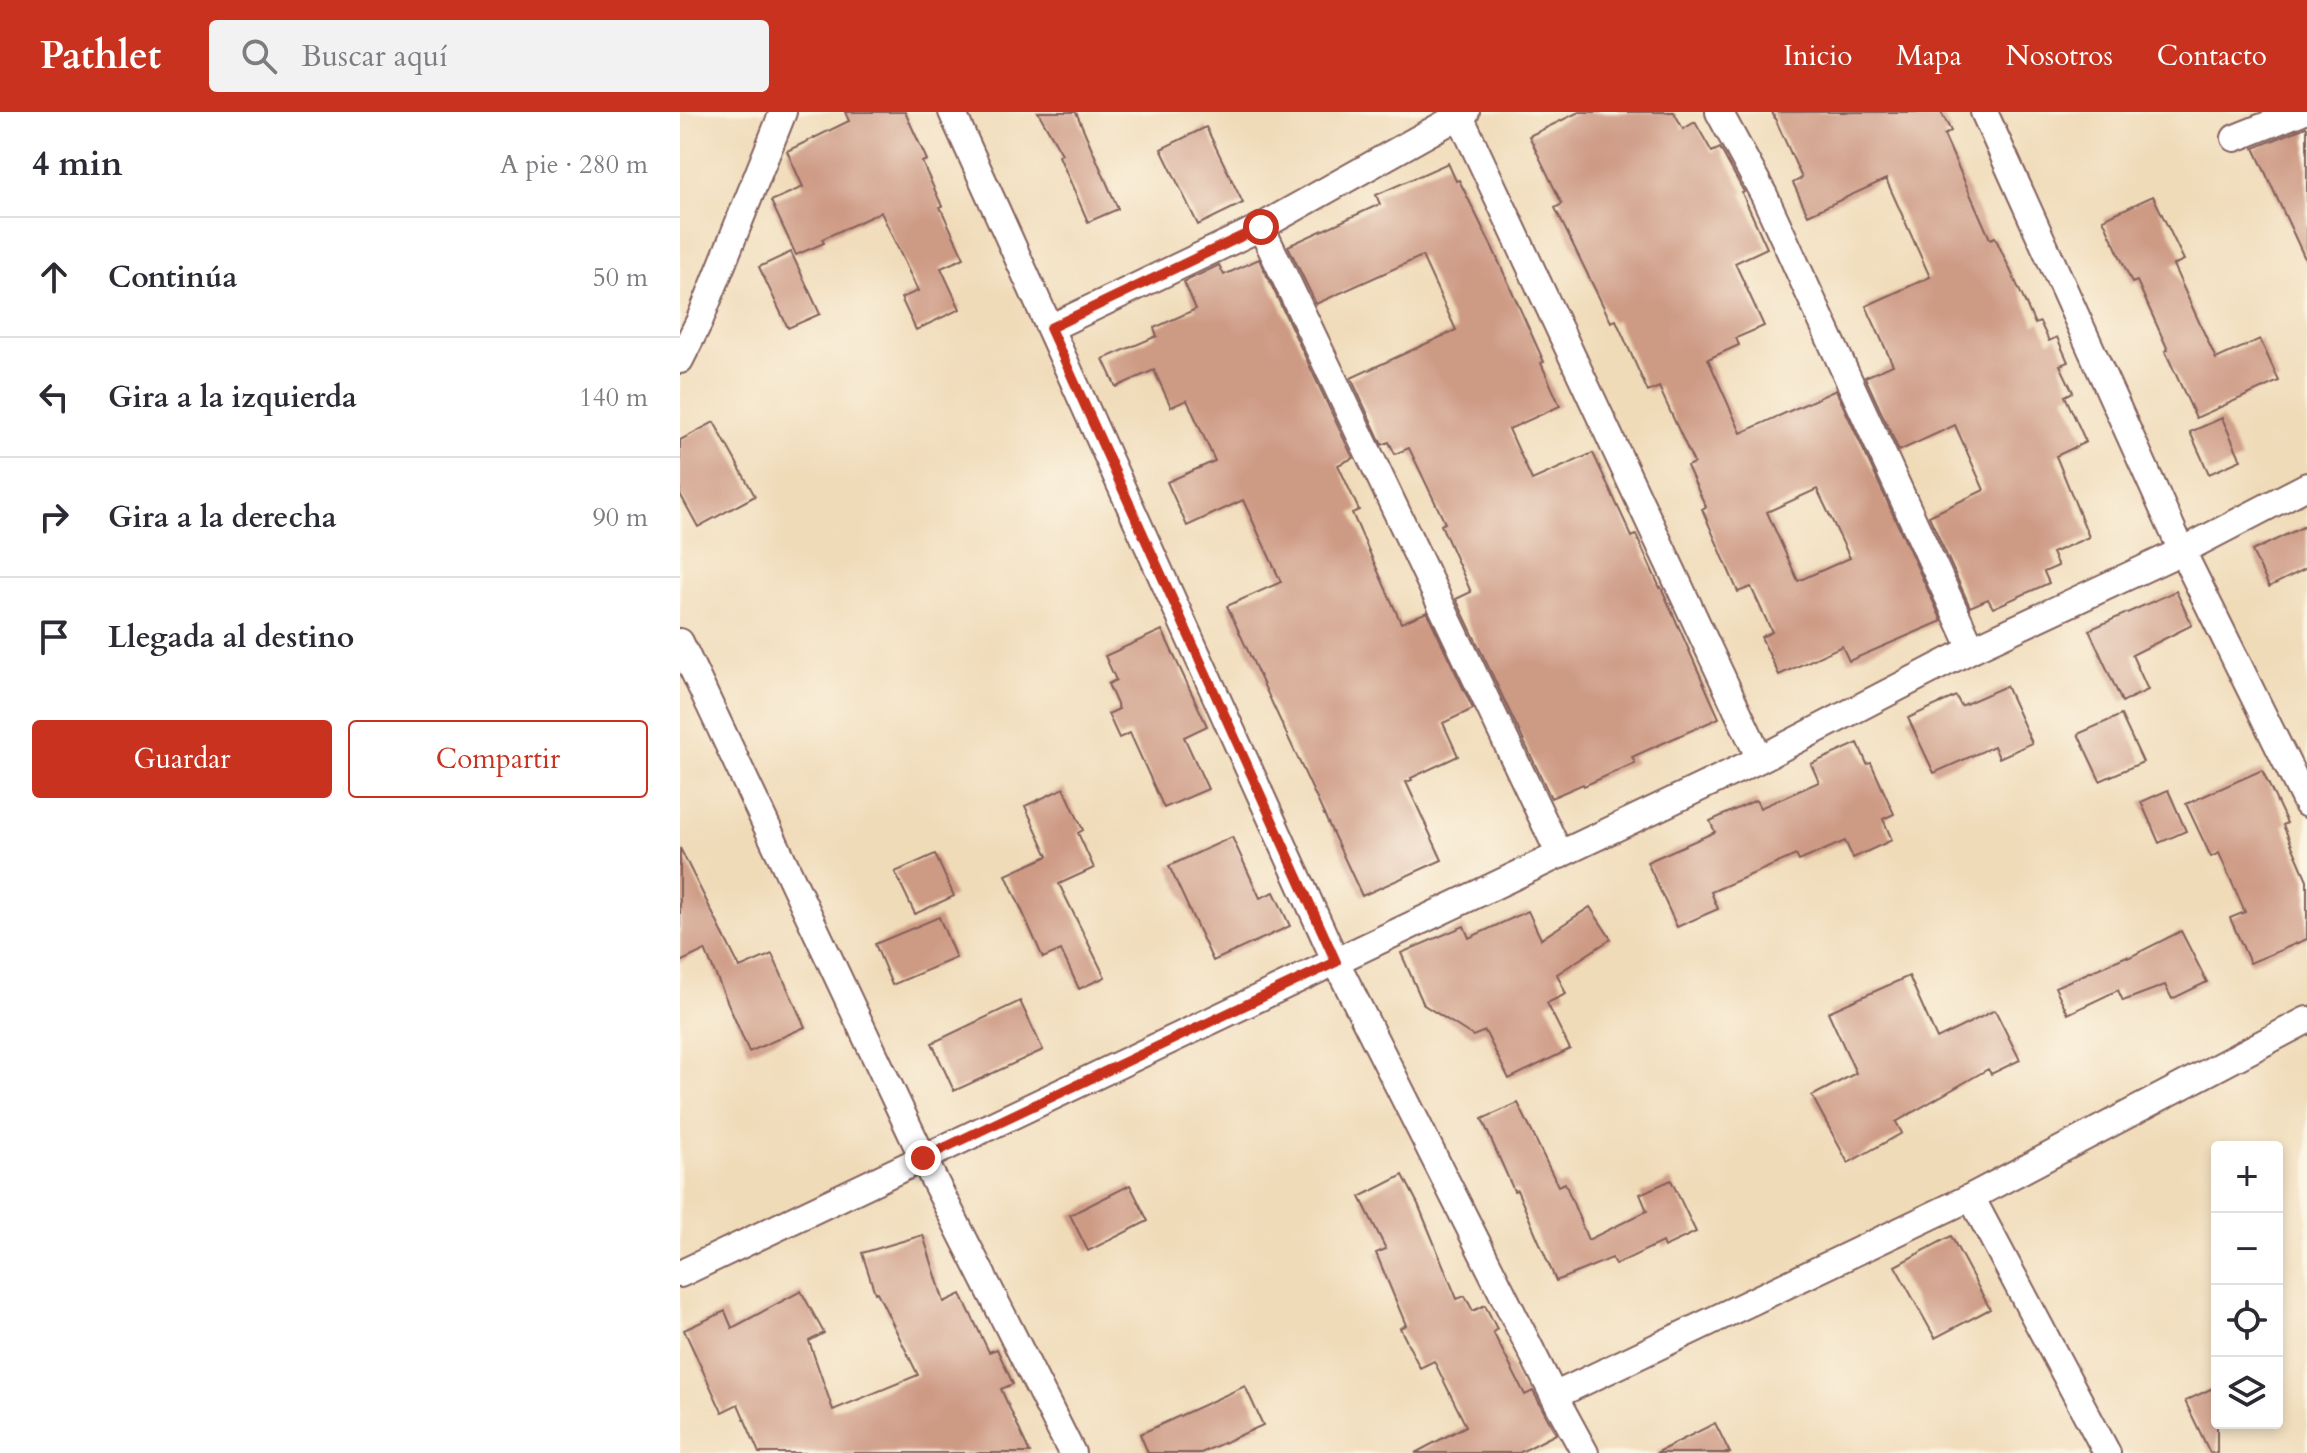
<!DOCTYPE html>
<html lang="es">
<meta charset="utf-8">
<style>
body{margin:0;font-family:Cardo,serif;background:#f2f2f3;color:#2b2b33}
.controls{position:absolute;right:24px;bottom:24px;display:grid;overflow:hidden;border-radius:8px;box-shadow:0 4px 12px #0003}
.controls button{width:72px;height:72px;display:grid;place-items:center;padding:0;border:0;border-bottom:2px solid #e1e1e2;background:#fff;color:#2b2b33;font:40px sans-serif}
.stop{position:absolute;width:24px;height:24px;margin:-18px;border:6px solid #c8321e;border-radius:50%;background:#fff}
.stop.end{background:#c8321e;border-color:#fff;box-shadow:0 2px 8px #0008}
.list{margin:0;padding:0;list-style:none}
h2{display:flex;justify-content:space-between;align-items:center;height:104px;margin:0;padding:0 32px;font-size:34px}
h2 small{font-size:26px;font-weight:400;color:#7c7c81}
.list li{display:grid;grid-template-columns:52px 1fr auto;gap:24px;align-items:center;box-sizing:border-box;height:120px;padding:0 32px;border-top:2px solid #e1e1e2}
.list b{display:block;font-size:30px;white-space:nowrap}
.list em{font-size:26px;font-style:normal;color:#7c7c81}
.actions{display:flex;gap:16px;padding:24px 32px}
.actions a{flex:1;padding:18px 0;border:2px solid #c8321e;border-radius:8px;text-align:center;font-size:28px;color:#c8321e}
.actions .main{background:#c8321e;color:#fff}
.icon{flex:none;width:44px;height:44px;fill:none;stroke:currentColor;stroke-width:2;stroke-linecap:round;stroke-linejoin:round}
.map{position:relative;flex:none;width:1627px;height:1341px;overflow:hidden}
header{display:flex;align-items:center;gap:48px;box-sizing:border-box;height:112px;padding:0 40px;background:#c8321e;color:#fff}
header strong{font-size:38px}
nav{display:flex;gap:44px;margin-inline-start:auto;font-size:28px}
.search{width:560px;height:72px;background:#f2f2f3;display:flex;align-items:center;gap:20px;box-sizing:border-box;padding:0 28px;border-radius:8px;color:#7c7c81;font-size:30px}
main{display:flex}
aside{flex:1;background:#fff}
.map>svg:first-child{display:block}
.building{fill:#cd9a84;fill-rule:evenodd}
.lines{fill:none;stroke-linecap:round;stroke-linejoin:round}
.street-casing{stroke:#84615d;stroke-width:30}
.street{stroke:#fff;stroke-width:26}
.route{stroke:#c8321e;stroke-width:10}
</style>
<header>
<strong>Pathlet</strong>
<div class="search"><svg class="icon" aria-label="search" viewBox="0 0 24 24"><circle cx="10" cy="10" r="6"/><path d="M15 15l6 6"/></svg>Buscar aquí</div>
<nav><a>Inicio</a><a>Mapa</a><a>Nosotros</a><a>Contacto</a></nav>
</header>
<main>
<aside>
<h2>4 min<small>A pie · 280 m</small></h2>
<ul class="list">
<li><svg class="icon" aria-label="ahead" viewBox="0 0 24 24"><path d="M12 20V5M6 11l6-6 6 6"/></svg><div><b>Continúa</b></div><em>50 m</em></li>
<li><svg class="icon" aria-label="left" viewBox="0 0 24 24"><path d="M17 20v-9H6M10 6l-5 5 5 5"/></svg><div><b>Gira a la izquierda</b></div><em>140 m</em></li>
<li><svg class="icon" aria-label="right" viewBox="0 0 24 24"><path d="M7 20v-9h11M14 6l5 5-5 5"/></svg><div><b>Gira a la derecha</b></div><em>90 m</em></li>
<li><svg class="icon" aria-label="arrive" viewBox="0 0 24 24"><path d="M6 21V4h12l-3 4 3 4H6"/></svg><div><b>Llegada al destino</b></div></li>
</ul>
<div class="actions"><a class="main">Guardar</a><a>Compartir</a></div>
</aside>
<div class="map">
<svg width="1627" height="1341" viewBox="0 0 1627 1341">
<rect width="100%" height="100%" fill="#fcf5e5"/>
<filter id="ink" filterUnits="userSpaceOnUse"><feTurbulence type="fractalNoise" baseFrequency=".0125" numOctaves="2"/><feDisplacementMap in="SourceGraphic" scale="16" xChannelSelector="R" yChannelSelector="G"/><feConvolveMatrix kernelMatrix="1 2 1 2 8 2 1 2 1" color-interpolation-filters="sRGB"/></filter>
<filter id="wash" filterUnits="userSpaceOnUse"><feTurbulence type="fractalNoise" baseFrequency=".006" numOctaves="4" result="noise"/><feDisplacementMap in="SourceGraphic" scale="32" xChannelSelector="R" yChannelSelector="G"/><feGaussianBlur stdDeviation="1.8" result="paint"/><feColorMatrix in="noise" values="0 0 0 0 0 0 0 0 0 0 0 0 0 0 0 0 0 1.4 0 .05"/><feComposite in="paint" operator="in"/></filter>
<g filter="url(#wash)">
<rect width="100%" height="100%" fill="#f0dbb9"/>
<g id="blocks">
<path class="building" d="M165,0H225L247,48L242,50L262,94L260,95L284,146L261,156L280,197L236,218L221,186L238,179L201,100L142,127L144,131L116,143L91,89L123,75L107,39L169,9Z
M358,0H396L438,97L408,110L379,44L382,42Z
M899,0H994L1003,17L1015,10L1032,40L1040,36L1064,80L1062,81L1087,136L1055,151L1084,214L1056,226L1059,233L1028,247L1061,321L1156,278L1262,509L1169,549L1162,534L1099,563L1081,525L1092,520L1071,475L1058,480L1022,397L1026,395L1007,354L1014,351L979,275L968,280L936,208L931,210L875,96L882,92L849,24ZM1137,377L1170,446L1118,469L1087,400Z
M1092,0H1261L1271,19L1264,23L1310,127L1315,125L1355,212L1360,210L1369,229L1377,225L1388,250L1380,253L1393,280L1385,284L1406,330L1376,344L1409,425L1372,441L1378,454L1364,460L1369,471L1313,496L1308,487L1290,495L1249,404L1304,378L1275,313L1219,339L1185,265L1213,253L1186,194L1250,165L1206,67L1128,103L1113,71L1122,66Z
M526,15L563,91L518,113L481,37Z
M1626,15L1627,16V151L1574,36Z
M768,51L776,69L779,68L813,137L864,250L861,251L880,294L829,317L852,368L913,341L952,425L956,423L980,476L981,475L1039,606L952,645L955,651L904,674L903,672L871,686L776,487L791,480L761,413L765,411L729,336L715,342L709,330L702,333L671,266L776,218L742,144L636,192L608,134L700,92L696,83Z
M1473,84L1504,148L1493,153L1536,247L1580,227L1599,269L1516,306L1485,239L1488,238L1457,169L1452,171L1423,107Z
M111,140L140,202L108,216L79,155Z
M579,147L673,346L658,353L679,398L672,401L721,511L747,500L793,597L763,611L778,644L731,666L732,668L726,670L762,748L682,784L547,494L601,470L563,388L507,414L487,370L535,349L507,288L491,295L474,258L436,275L423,247L477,224L474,216L516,197L504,170L539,153L544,163Z
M1542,306L1561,348L1529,362L1510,320Z
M34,310L75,384L18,415L0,382V328Z
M1627,413V456L1589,475L1572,439Z
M1496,479L1512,513L1452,543L1468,578L1442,590L1409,518Z
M482,518L527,614L504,625L528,677L484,696L450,621L439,626L428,602L439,597L428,572L436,568L425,544Z
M1326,574L1352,631L1319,646L1314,634L1254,661L1228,606L1276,584L1281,594Z
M1441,603L1463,650L1420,669L1398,622Z
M1178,631L1187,652L1191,651L1214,702L1203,707L1212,728L1173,746L1165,729L1119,749L1116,743L1031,780L1038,797L997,815L967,750L1035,720L1030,709L1076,688L1080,696L1139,670L1131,652Z
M1582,658L1607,711L1603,713L1627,768V827L1570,851L1550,806L1565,800L1539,741L1531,745L1506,692Z
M384,676L403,718L398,721L414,756L379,772L425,865L399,877L381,838L363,846L326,763L368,744L345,694Z
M1488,678L1506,719L1479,731L1461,690Z
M552,725L580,786L594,780L610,814L533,849L489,754Z
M0,736L60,856L92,842L125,915L69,940L25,838L0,850Z
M255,742L274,784L235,802L215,760Z
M910,795L931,827L877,862L886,882L867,891L890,937L829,967L805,919L793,924L744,893L721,841L784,814L789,826L848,799L861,827Z
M259,805L276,846L212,873L195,832Z
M1501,819L1527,870L1492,887L1485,873L1443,889L1438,878L1388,902L1375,875L1447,844L1448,846Z
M1229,864L1257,927L1315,898L1340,948L1311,962L1308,957L1216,1010L1222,1021L1168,1051L1132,984L1176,961L1148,900Z
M340,889L363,938L274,979L252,931Z
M838,991L878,1074L885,1071L908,1128L967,1099L960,1082L991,1068L1016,1120L984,1135L982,1130L935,1153L932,1146L876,1169L837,1078L834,1079L802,1007Z
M723,1063L738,1092L777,1187L785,1184L793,1199L805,1193L817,1217L813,1220L845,1283L853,1279L876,1322L839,1341H735L786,1314L754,1249L740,1256L720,1216L726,1213L696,1141L706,1137L680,1085Z
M450,1073L468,1109L408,1139L390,1103Z
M243,1123L264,1190L281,1182L309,1240L317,1237L333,1272L321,1277L350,1341H79L58,1292L42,1300L4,1218L45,1199L52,1216L121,1179L144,1221L129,1229L153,1298L238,1263L197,1180L195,1181L182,1141Z
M1271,1124L1310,1197L1255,1226L1215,1154Z
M565,1274L583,1313L521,1341H468L460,1322Z
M1537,1274V1341H1530L1505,1289Z
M1035,1311L1050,1341H976Z"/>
</g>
</g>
<g filter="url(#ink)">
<use href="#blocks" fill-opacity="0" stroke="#84615d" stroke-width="2"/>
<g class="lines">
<g class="street-casing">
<path id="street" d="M272,0L656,850L874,1284L905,1341
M778,0L1080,647
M1039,0L1084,83L1292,537
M1304,0L1502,439L1627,692
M1555,26L1620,0
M581,115L880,743
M370,216L581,115L786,0
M0,248L19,210L103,0
M0,530L243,1046L392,1341
M1291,1085L1427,1341
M0,1162L1080,647L1292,537L1502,439L1627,374
M874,1284L1291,1085L1627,908"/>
</g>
<use href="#street" class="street"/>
</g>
</g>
<g class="lines" filter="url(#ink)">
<path class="route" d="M243,1046L656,850L370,216L581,115"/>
</g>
</svg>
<div class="controls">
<button>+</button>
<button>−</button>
<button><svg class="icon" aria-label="locate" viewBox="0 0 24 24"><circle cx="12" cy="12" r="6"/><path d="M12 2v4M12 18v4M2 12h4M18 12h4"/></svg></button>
<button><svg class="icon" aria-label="layers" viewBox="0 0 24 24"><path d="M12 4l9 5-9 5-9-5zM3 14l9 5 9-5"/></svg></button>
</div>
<div class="stop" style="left:581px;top:115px"></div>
<div class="stop end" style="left:243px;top:1046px"></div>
</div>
</main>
